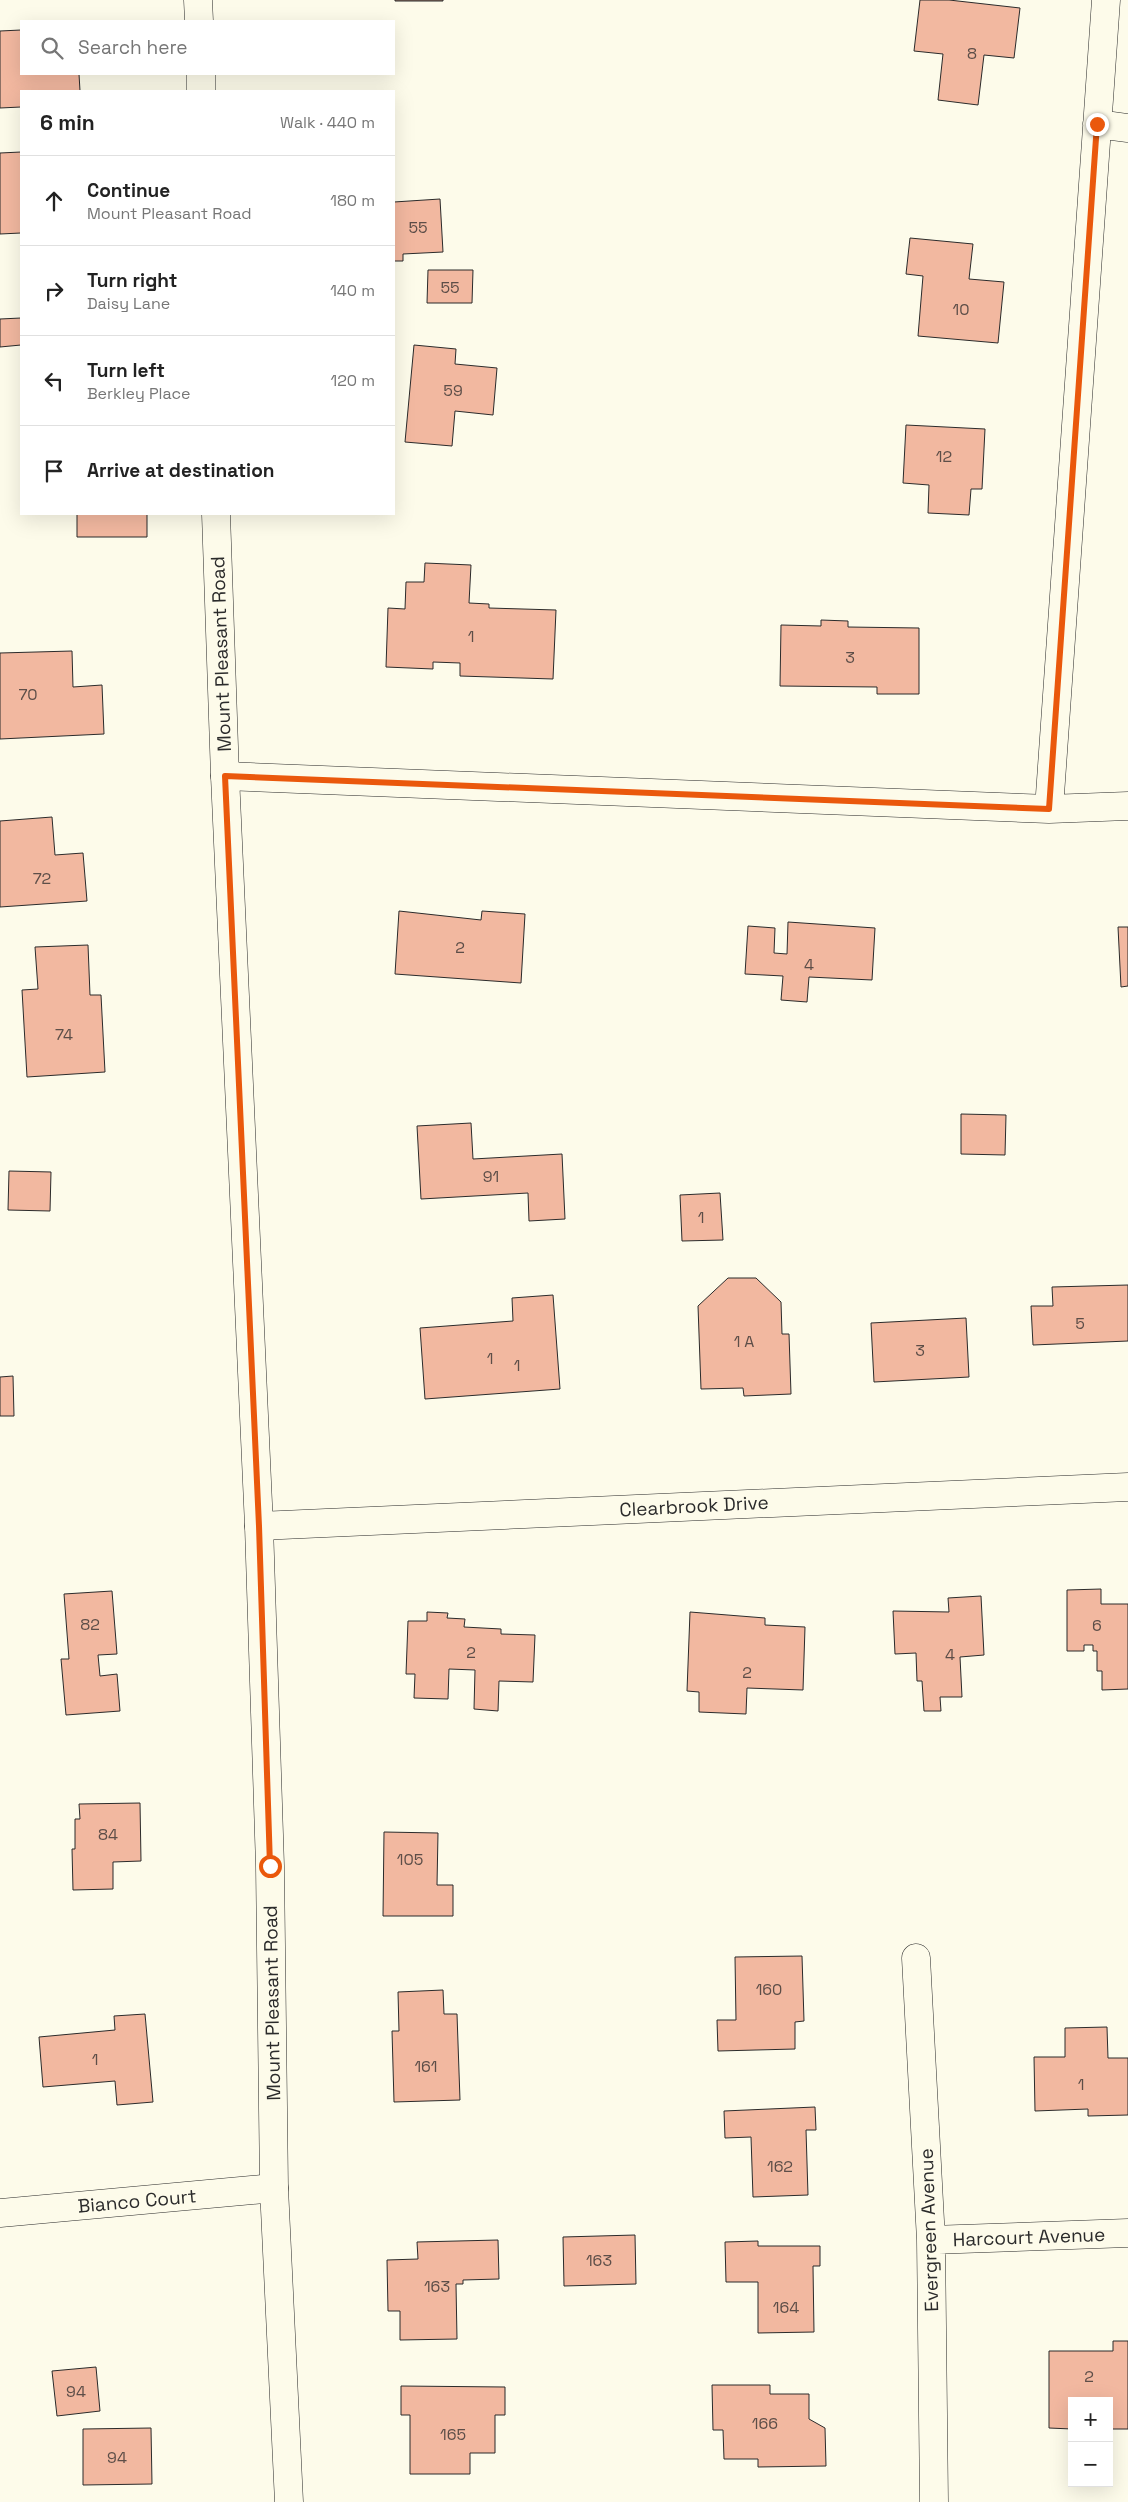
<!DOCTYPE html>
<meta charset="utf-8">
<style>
body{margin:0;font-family:"Space Grotesk",sans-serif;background:#f2f2f2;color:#222}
.controls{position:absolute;right:15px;bottom:15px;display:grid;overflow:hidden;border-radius:0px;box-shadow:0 5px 20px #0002}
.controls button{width:45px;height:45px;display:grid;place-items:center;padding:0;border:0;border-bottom:1px solid #e0e0e0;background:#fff;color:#222;font:25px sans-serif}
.stop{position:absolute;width:15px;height:15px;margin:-11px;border:4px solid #ea580c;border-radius:50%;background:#fff}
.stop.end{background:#ea580c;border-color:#fff;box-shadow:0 1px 5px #0008}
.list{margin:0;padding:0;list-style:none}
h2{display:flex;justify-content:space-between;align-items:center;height:65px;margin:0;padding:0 20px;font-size:21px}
h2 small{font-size:16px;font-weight:400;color:#767676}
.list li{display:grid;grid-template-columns:32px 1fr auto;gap:15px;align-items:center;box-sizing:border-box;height:90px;padding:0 20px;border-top:1px solid #e0e0e0}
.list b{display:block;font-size:19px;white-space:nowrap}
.list p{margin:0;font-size:16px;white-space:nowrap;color:#767676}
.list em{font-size:16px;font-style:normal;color:#767676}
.icon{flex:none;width:28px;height:28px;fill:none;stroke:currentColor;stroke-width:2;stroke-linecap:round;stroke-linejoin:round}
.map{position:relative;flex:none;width:1128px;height:2502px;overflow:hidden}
.search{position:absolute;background:#fff;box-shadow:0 5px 20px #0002;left:20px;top:20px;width:375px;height:55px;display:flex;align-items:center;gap:12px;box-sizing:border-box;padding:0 18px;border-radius:0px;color:#767676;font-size:19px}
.panel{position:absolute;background:#fff;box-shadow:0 5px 20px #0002;left:20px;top:90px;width:375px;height:425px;border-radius:0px}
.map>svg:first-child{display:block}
.building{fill:#f2b8a0;stroke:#2b2b2b}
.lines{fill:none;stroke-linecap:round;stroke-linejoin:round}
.minor-casing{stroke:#2b2b2b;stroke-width:29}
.tertiary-casing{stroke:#2b2b2b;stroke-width:29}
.minor{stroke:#fdfbea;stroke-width:28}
.tertiary{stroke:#fdfbea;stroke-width:28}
.route{stroke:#ea580c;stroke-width:6}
.labels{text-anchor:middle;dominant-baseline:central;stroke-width:4;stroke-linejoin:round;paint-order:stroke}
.number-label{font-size:16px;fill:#5d4e48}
.street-label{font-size:19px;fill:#2b2b2b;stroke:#fdfbea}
</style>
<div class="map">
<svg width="1128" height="2502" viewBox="0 0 1128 2502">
<rect width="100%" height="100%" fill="#fdfbea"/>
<path class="building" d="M395,0H443V1H395Z
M920,0H949L1020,8L1014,58L984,55L978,105L938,100L943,54L914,51Z
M21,30V74H79L80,91H21V107L0,108V31Z
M21,152V233L0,234V153Z
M440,199L443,252L403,254V261H394V202Z
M910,238L973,244L969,279L1004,282L998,343L918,336L923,276L906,274Z
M428,270H473L472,303H427Z
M21,318V345L0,347V319Z
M414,345L456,349L455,364L497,368L493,415L455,411L452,446L405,442Z
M906,425L985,429L982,489H971L969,515L928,513L929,485L903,483Z
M77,514H147V537H77Z
M425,563L471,565L469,603L489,604V608L556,610L553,679L460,676V663L433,662V669L386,667L388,608L405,609L406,582H424Z
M821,620L848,621V627L919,628V694H877V687L780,686L781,625L821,626Z
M72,651L73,687L102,685L104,734L0,739V653Z
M52,817L55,855L83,853L87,901L0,907V821Z
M399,911L481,920L482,911L525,914L521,983L395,974Z
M788,922L875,928L872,980L809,977L807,1002L781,1000L783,976L745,974L748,926L775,928L774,953L787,954Z
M1118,927H1128V986L1121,987Z
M88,945L90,995H101L105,1072L27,1077L22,990L38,989L35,947Z
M961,1114L1006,1115L1005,1155L961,1154Z
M471,1123L473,1159L562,1154L565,1219L529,1221L528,1193L421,1199L417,1126Z
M9,1171L51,1172L50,1211L8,1210Z
M720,1193L723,1240L682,1241L680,1195Z
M728,1278H756L781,1302L782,1334H789L791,1394L744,1396L743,1388L701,1389L698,1306Z
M1128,1285V1341L1033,1345L1031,1306H1053L1052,1287Z
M553,1295L560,1389L425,1399L420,1328L513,1321L512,1298Z
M966,1318L969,1377L874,1382L871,1323Z
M13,1376L14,1416H0V1377Z
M1101,1589V1604H1128V1689L1102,1690V1671H1097V1651H1093V1645H1084V1651H1067V1590Z
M112,1591L117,1654L98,1655L100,1676L117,1674L120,1711L66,1715L61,1659H69L64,1594Z
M981,1596L984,1655L960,1657L962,1697H940L941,1711H924L922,1681H917L916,1653L895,1654L893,1611L949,1612L948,1598Z
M427,1612L448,1613L447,1618L465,1619L464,1627L501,1629V1634L535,1635L533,1682L499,1681L498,1711L474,1709L475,1670L449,1669L448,1699L414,1698L415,1674H406L408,1621H427Z
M690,1612L765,1618V1625L805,1627L803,1690L747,1688L746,1714L699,1712V1692L687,1691Z
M140,1803L141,1861L113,1862V1889L73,1890L72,1849H75V1819H80L79,1804Z
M384,1832L438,1833L437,1885H453V1916H383Z
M802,1956L804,2021L795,2022V2049L718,2051L717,2020H736L735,1957Z
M443,1990L444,2014H457L460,2100L394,2102L392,2031H399L398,1992Z
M145,2014L153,2102L117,2105L115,2081L43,2087L39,2037L115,2030L114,2016Z
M1107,2027L1108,2058H1128V2115L1088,2116V2109L1035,2111L1034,2057H1065V2028Z
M815,2107L816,2130H806L808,2195L753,2197L751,2137L725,2138L724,2111Z
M635,2235L636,2284L564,2286L563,2237Z
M498,2240L499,2279L463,2280V2284H456L457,2339L400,2340V2311H388L387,2260L418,2259L417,2242Z
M758,2241V2246H820V2266H813L814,2332L758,2333V2282H726L725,2242Z
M1113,2341H1128V2429H1109V2401H1072V2429L1049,2428V2351H1113Z
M96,2367L100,2411L57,2416L52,2371Z
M712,2385H770V2394H809V2419L825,2428L826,2466L758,2467V2459H724L723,2430H713Z
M401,2386L505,2387V2415H495V2453H470V2474H410V2415H401Z
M151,2428L152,2484L83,2485V2429Z"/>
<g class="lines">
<g class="minor-casing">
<path id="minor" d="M1097,124L1128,128
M225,776L1049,809L1128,806
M1049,809L1106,0
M259,1526L1128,1487
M916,1958L931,2240L934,2502
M0,2213L274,2188
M931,2240L1128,2233"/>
</g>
<g class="tertiary-casing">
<path id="tertiary" d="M198,0L199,21
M201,74V91
M216,514L225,776L259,1526L270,1866L274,2188L289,2502"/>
</g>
<use href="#minor" class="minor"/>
<use href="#tertiary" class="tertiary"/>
</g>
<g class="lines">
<path class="route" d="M270,1866L259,1526L225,776L1049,809L1097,124"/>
</g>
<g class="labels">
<g class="number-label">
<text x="972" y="53">8</text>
<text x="418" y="227">55</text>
<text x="450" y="287">55</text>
<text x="961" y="309">10</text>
<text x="453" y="390">59</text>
<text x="944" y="456">12</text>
<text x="471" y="636">1</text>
<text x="850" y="657">3</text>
<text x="28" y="694">70</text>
<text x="42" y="878">72</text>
<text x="460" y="947">2</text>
<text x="809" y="964">4</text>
<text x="64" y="1034">74</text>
<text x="491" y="1176">91</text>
<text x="701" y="1217">1</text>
<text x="1080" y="1323">5</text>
<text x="744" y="1341">1 A</text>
<text x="920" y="1350">3</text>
<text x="490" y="1358">1</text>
<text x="517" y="1365">1</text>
<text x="90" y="1624">82</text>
<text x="1097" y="1625">6</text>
<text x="471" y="1652">2</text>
<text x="950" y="1654">4</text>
<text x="747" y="1672">2</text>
<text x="108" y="1834">84</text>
<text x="410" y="1859">105</text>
<text x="769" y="1989">160</text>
<text x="95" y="2059">1</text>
<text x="426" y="2066">161</text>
<text x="1081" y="2084">1</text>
<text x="780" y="2166">162</text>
<text x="599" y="2260">163</text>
<text x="437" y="2286">163</text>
<text x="786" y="2307">164</text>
<text x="1089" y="2376">2</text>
<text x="76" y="2391">94</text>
<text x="765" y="2423">166</text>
<text x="453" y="2434">165</text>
<text x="117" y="2457">94</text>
</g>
<g class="street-label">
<text transform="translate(221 654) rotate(-92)">Mount Pleasant Road</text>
<text transform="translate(694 1506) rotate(-3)">Clearbrook Drive</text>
<text transform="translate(272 2003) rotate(-91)">Mount Pleasant Road</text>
<text transform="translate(137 2201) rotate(-5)">Bianco Court</text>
<text transform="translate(929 2230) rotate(-92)">Evergreen Avenue</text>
<text transform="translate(1029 2237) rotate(-2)">Harcourt Avenue</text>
</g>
</g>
</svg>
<div class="controls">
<button>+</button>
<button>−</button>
</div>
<div class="stop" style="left:270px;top:1866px"></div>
<div class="stop end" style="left:1097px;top:124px"></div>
<div class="search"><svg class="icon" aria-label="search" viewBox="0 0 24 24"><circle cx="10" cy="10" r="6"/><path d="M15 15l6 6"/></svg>Search here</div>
<section class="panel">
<h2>6 min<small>Walk · 440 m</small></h2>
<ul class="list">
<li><svg class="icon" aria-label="ahead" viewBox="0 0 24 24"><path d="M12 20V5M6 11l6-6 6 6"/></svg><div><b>Continue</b><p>Mount Pleasant Road</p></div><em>180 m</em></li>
<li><svg class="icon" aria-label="right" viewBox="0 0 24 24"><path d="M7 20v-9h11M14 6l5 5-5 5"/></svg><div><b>Turn right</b><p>Daisy Lane</p></div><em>140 m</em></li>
<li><svg class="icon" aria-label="left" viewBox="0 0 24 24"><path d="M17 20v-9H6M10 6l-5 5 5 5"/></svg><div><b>Turn left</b><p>Berkley Place</p></div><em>120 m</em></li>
<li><svg class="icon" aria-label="arrive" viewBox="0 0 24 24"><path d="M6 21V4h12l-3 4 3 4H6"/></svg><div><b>Arrive at destination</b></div></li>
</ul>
</section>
</div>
